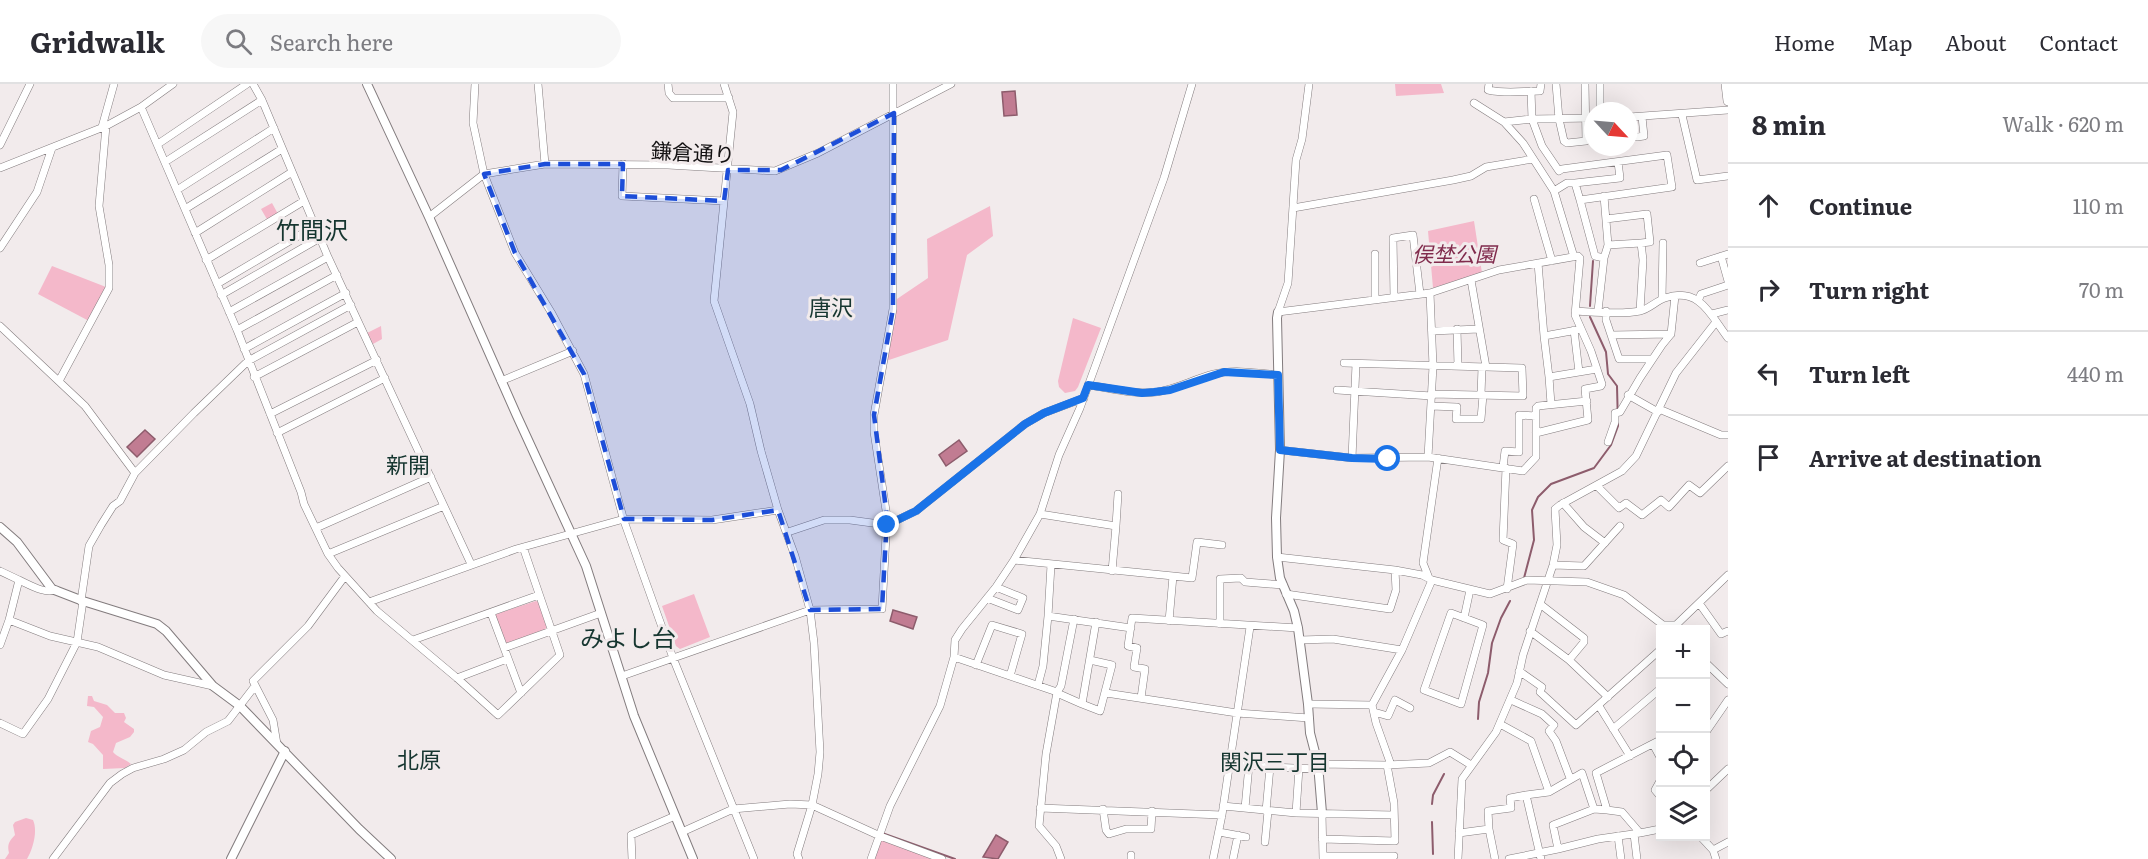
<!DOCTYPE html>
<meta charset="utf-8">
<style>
body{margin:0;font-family:Literata,"Noto Sans JP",serif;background:#f7f7f7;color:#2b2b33}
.controls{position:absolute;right:18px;bottom:18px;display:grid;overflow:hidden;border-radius:0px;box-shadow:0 6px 24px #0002}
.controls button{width:54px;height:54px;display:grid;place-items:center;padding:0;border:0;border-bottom:2px solid #e1e1e2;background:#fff;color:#2b2b33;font:30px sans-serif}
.compass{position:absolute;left:1584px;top:18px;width:54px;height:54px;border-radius:50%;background:#fff;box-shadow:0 6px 24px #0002;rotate:116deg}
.stop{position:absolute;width:18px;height:18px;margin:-14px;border:4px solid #1a73e8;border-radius:50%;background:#fff}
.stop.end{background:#1a73e8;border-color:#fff;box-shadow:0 2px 6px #0008}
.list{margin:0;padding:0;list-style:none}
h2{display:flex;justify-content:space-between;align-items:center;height:78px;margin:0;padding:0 24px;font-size:26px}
h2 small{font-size:20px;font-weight:400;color:#7c7c81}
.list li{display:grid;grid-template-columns:39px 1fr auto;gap:18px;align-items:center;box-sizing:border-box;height:84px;padding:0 24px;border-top:2px solid #e1e1e2}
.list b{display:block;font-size:22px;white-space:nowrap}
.list em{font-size:20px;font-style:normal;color:#7c7c81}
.icon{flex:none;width:33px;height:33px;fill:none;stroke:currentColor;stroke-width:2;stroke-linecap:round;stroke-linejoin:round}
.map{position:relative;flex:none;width:1728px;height:775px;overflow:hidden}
header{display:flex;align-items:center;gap:36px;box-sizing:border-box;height:84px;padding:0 30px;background:#fff;border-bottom:2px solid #e1e1e2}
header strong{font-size:28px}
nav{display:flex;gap:33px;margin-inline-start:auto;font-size:21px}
.search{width:420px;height:54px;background:#f7f7f7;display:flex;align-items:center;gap:15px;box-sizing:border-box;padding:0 21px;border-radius:33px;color:#7c7c81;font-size:22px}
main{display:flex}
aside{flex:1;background:#fff}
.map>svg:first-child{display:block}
.green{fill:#f4b8ca}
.water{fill:#c17c92;stroke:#8d5c6c;stroke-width:1.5}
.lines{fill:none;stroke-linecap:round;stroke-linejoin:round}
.stream{stroke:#8d5c6c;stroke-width:2}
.minor-casing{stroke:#837c7e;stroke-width:8}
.tertiary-casing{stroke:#837c7e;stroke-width:10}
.secondary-casing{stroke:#837c7e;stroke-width:10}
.minor{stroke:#fff;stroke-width:7}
.tertiary{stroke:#fff;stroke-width:8}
.secondary{stroke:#fff;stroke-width:9}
.route{stroke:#1a73e8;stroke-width:8}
.marked{fill:#1d4ed8;fill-opacity:0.2;stroke:#1d4ed8;stroke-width:4.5;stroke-dasharray:12 8;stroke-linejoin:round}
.labels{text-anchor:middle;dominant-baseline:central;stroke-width:6;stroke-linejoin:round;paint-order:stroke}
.street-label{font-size:21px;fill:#131112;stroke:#f2ebec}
.park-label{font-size:21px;font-style:italic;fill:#802b4c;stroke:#f2ebec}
.neighbourhood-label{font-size:22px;fill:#163630;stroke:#f2ebec}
.quarter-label{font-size:24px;fill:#163630;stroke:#f2ebec}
</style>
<header>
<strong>Gridwalk</strong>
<div class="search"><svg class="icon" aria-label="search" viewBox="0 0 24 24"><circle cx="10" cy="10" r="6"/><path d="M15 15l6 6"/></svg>Search here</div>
<nav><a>Home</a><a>Map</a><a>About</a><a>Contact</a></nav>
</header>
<main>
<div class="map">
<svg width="1728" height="775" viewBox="0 0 1728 775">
<rect width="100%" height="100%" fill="#f2ebec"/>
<path class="green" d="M1395,0H1441L1444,9L1396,12Z
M272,119L278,130L268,137L261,125Z
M990,122L993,152L967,171L948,256L886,277L894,217L928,194L927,155Z
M1474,137L1482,189L1433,204L1428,147Z
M52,182L106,203L89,237L38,210Z
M1073,234L1101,244L1078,303L1075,307L1065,309L1059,303L1058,297Z
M381,242L382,255L373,260L367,249Z
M694,510L710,553L680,565L676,562L662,522Z
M536,517L539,518L547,542L545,546L507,559L504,558L495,533L496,530Z
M88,612H92L94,617L107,621L115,629H124L126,634L124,638L134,645V648L130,653L116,659L113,668C118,674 124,674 131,680L125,684L103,685V671L93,660L88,658L91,647L100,643L103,633L94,623L87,622Z
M26,734L33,736C38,747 33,765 27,775H5L9,769C7,761 9,757 15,751L13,741L15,738Z
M883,755L938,775H874L881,757Z"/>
<path class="water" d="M1015,7L1017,31L1004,32L1002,8Z
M145,346L155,355L137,373L127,363Z
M959,356L967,367L946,382L939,371Z
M893,526L917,533L913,545L890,537Z
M996,751L1008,758L998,775L983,773Z"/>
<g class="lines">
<path class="stream" d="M1590,222L1593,177
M1524,494L1534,456L1532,426L1538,413L1551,400L1594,384L1611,361L1618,342L1617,302L1608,290L1606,268L1590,233
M1478,635L1479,618L1488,589L1492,559L1501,534L1510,517
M1432,720L1433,711L1444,690
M1432,738L1433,770
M882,749L955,775"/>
<g class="minor-casing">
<path id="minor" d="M253,0L262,16L328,173L471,480
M475,0L473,39L484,90L515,169L551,228L584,290L624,437L673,574L754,775
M538,0L545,80
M668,0L669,9L673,14H729
M724,0L733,28L714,217L750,320L761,367L778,426L795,472L810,526L814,559L820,668L818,690L812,721L797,770L799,775
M1309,0L1302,55L1296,76L1288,199L1278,228L1430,209L1499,186L1578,172L1580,174L1575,231L1591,267L1602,300L1601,302L1585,305L1588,336L1536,349
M1489,0L1488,6C1506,10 1522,7 1540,7L1541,0
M1556,0L1559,35L1564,57L1567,59L1586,57L1585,0
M1531,7L1532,35L1542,62L1559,87L1562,85L1667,71L1672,103L1580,116L1595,172L1604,174
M1474,19L1504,38
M141,23L237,246L301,408L304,420L328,470L338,484L377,527L457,594L498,631L560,571L523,463
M1600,27V0
M1682,31L1697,96L1728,92
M1629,33L1728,26
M102,43L114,0
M1637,53L1644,52L1642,33
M158,60L247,0
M0,61L30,0
M165,78L262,16
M623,80L622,112L724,117
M0,84L106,42L141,23L173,0
M177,106L274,44
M1554,107L1567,99H1575
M1604,112L1608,161L1641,159L1643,176L1640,227
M1534,115L1552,177
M1580,116L1575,99L1620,94L1618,78
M1293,124L1453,96L1471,92L1486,83L1533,75
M185,125L282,65
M429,133L484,90L545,80L668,81L775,87L818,69L951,0
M1606,135L1647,130L1650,158L1641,159
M195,149L292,88
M0,164L37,108L52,64
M1721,172L1728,197
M1574,173L1554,107L1523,59L1504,38L1532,35L1593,34
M206,176L304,117
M1538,179L1544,252L1549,293L1597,285
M1700,179L1728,170
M1471,196L1486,283
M217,200L315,142
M221,211L320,154
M1394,213L1393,154L1413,151L1420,210
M1662,215L1663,159
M1375,216V170
M1698,217L1701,210L1728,201
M1575,227C1594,228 1621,231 1640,227C1649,225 1656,217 1665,214C1700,202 1711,232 1728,254
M1598,227L1604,174L1608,161
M1606,227V236L1611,251
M229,228L328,173
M1712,230L1728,226
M0,242L85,322L135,389
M1457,245L1458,282
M237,246L337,191
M1574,246L1579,288
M1432,247L1479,245
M1544,252L1577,246
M244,265L346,209
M1652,275H1619L1611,251L1671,250
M1344,279L1522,284L1523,312L1432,310
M254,293L358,238
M1549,293L1551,320
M59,297L109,204V181L99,122L106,42
M501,297L573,267
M1088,301C1110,304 1134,311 1157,308C1177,305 1194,295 1214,290C1235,285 1257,289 1278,291
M1337,306L1432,312
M1481,311L1482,283
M1628,311L1658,328
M1431,322L1457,323L1456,335H1481L1483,311
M1659,325L1721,351H1728
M270,330L377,276
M277,349L385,294
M1608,358L1615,338V329L1620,328L1640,294L1662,261L1671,250L1675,212
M1280,366L1352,374L1428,373L1523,387L1536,373V324L1538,322L1587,317
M1428,373L1433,282L1430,209
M1352,374L1356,280
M1503,383L1505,367L1519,368V331L1536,332
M1506,384L1503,456L1513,460L1507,505
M1597,402L1619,424L1626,419L1642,431L1661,416L1669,423L1689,401L1700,409L1728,382
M1563,419L1584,443L1605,459
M1040,430L1116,442L1112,487
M1116,442L1118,410
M316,444L431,393
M788,448L824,436H850L887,441L916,427L1025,340L1044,329L1084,314
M328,470L444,422
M1277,473L1395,486L1422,491L1432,496L1490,510L1527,496L1587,498L1624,511L1663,541H1676L1728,491
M1014,476L1173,492L1169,537
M1553,481L1584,482L1620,442
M0,487L19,496L9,536L0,561
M1173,492L1192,494L1197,458L1222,461
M1429,494L1423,479L1438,374
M19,496C30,501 44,510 56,506
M1286,510L1390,525L1396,506L1395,486
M987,514L1018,526L1023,514L996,503
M81,517L89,462L101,441L113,422L120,417L135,389L194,329L248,277L351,221
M369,518L516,465L624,435L712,436L778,426
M1699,519L1721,550L1728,547
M1540,520L1584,554V558L1569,576
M491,529L521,609
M1451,529L1483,541L1461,620L1424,606Z
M1048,532L1051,481
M1464,534L1470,506
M9,536L50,552L98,563L164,591L213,602
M1220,540V495L1241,494L1245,498L1283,501
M1530,547L1569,576L1608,613
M413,556L539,511
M1300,556L1333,555L1402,566L1432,496
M504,564L601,529
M954,573L1057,608L1046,670L1039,742L1056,762L1061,775
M1706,579L1728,600
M976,581L992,541L1022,550L1010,592
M1519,587L1542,603L1540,608L1576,641L1660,566
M622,592L810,526L882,525L887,433L874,348V331L893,225V0
M457,594L507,575
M1038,601L1043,582L1048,532L1131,544
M1057,608L1061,602L1074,535
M1057,609L1082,620L1096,538
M1106,609L1237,629L1309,634
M1141,614L1145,585L1134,583L1137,564L1128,562L1132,534L1298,544
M1511,616L1542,630L1554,641L1549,647L1556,657L1570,694
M1082,620L1100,627L1112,581L1090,576
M1308,620L1372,621
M1599,622L1630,672
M1374,628L1388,632L1395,616L1410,624
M0,639L23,650L48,615L77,558L83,517
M1500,640L1531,657L1549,708
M1613,645L1660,605
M1706,648L1728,616
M1660,656L1596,689L1607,726L1622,728L1640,749L1660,745
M277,660L273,636L253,597L308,542L345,492
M1653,660L1660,673
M1229,679L1249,681
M1318,680L1387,681L1429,679L1450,668L1471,681
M1391,681L1376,639L1372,621L1402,566
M1270,683L1318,685
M1660,697L1655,706L1660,712
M1706,702L1708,704L1728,685
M1223,722L1296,729L1394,731
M1040,724L1222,731
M1245,724L1249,681L1270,683L1266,727
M1103,725L1106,746L1109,750L1126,745H1151L1152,727
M1296,729L1299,684
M1322,729L1323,775
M682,748L733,725L790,720L812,721L880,752L942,775
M1219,748L1246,753
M1459,749L1489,745
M1634,750L1637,775
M1618,752L1621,775
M1700,752L1713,766L1716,775
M1322,755L1395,757L1394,719L1387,681
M1265,758L1268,727
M1558,765L1598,755L1640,749
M1713,766L1728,758
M1131,771V775
M1323,772H1394
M53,775L110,699L122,690L133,684L164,675L184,666L206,648L228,637L255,602
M632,775L631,751L675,732
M871,775L890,722L940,622L954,573L955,556L962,545L996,503L1014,476L1040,430L1059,371L1080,324L1164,94L1192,0
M1213,775L1222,731L1250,543
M1233,775L1238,751
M1458,775L1462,695L1496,648L1517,599L1523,571L1553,481L1557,461L1555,425L1560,421L1622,387L1636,372L1676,289L1716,238
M1495,775L1489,745L1488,727L1511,724L1510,714L1526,711
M1509,775L1558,765L1553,741L1594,725L1607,726
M1541,775L1526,711L1549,708L1582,689L1594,725"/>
</g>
<g class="tertiary-casing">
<path id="tertiary" d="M367,0L429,133L517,332L586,482L634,632L693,775
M1278,228L1277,234L1280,366L1276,434L1277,473L1280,494L1294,527L1298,544L1308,620L1310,649L1318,680L1322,729
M0,443L17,458L52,505L83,517L157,540L166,547L213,602L240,622L359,745L391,775
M231,775L285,667"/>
</g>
<g class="secondary-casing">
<path id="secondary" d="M1726,0L1728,17"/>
</g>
<use href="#minor" class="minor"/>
<use href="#tertiary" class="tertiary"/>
<use href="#secondary" class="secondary"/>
</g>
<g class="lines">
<path class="route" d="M887,441L916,427L1025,340L1044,329L1083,314L1088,301L1142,309L1154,308L1170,306L1224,288L1278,291L1280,366L1352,374L1388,375"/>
</g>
<path class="marked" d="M894,29L893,225L874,331L887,433L882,525L810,526L778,426L712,436L624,435L584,290L515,169L484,90L545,80H623L622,112L724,117L728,86H781Z"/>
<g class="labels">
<g class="street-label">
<text transform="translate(693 67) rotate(3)">鎌倉通り</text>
</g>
<g class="park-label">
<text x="1454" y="168">俣埜公園</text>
</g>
<g class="neighbourhood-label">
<text x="831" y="222">唐沢</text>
<text x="408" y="379">新開</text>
<text x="419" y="674">北原</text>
<text x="1275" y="676">関沢三丁目</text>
</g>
<g class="quarter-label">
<text x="312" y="144">竹間沢</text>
<text x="628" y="552">みよし台</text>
</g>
</g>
</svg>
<div class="controls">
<button>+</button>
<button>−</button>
<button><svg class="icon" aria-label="locate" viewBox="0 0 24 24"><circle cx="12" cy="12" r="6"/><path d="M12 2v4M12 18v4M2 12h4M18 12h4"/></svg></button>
<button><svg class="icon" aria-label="layers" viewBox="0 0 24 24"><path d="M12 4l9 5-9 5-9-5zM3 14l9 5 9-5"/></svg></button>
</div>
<svg class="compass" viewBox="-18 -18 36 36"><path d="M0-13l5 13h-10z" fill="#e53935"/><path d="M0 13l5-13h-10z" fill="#7c7c81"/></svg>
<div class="stop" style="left:1388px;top:375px"></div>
<div class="stop end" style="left:887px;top:441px"></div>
</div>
<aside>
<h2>8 min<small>Walk · 620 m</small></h2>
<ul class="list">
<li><svg class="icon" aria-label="ahead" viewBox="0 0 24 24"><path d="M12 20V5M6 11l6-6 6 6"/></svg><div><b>Continue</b></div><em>110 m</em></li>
<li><svg class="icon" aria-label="right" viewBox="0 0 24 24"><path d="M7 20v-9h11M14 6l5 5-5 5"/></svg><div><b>Turn right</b></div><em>70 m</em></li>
<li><svg class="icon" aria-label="left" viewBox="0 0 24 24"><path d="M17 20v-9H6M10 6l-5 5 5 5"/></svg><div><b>Turn left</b></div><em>440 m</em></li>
<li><svg class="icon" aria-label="arrive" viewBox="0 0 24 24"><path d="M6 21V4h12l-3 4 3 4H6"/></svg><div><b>Arrive at destination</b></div></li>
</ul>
</aside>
</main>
